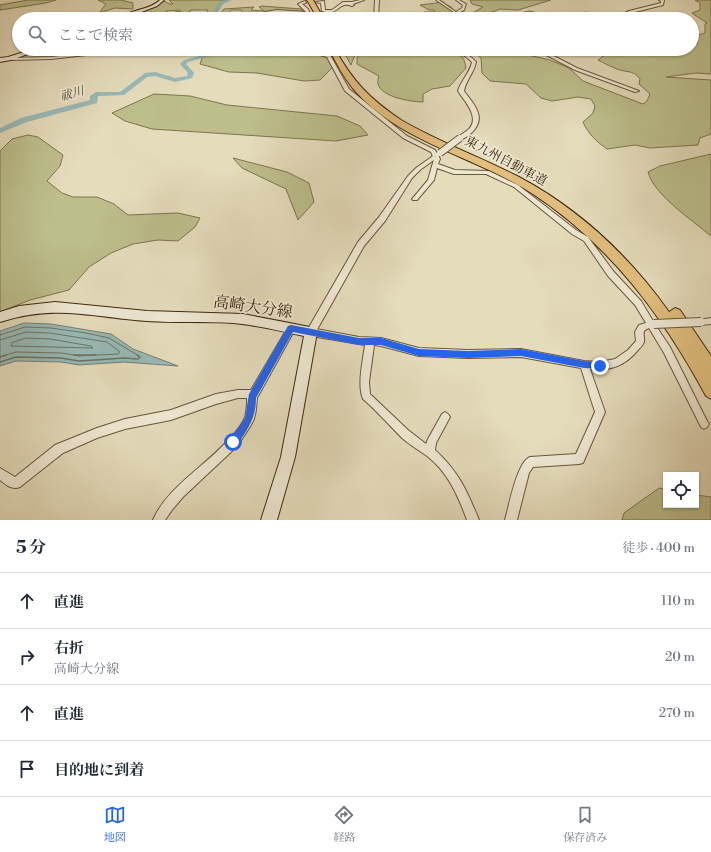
<!DOCTYPE html>
<html lang="ja">
<meta charset="utf-8">
<style>
body{margin:0;font-family:"Libre Bodoni","Noto Serif JP",serif;background:#f6f6f7;color:#1f2937}
.controls{position:absolute;right:12px;bottom:12px;display:grid;overflow:hidden;border-radius:0px;box-shadow:0 1px 3px #0004}
.controls button{width:36px;height:36px;display:grid;place-items:center;padding:0;border:0;border-bottom:1px solid #e0e1e3;background:#fff;color:#1f2937;font:20px sans-serif}
.stop{position:absolute;width:12px;height:12px;margin:-9px;border:3px solid #2563eb;border-radius:50%;background:#fff}
.stop.end{background:#2563eb;border-color:#fff;box-shadow:0 1px 4px #0008}
.list{margin:0;padding:0;list-style:none}
h2{display:flex;justify-content:space-between;align-items:center;height:52px;margin:0;padding:0 16px;font-size:17px}
h2 small{font-size:13px;font-weight:400;color:#747a83}
.list li{display:grid;grid-template-columns:26px 1fr auto;gap:12px;align-items:center;box-sizing:border-box;height:56px;padding:0 16px;border-top:1px solid #e0e1e3}
.list b{display:block;font-size:15px;white-space:nowrap}
.list p{margin:0;font-size:13px;white-space:nowrap;color:#747a83}
.list em{font-size:13px;font-style:normal;color:#747a83}
.icon{flex:none;width:22px;height:22px;fill:none;stroke:currentColor;stroke-width:2;stroke-linecap:round;stroke-linejoin:round}
.map{position:relative;flex:none;width:711px;height:520px;overflow:hidden}
.search{position:absolute;background:#fff;box-shadow:0 1px 3px #0004;left:12px;right:12px;top:12px;height:44px;display:flex;align-items:center;gap:10px;box-sizing:border-box;padding:0 14px;border-radius:22px;color:#747a83;font-size:15px}
.sheet{height:276px;background:#fff}
nav{display:flex;justify-content:space-around;align-items:center;box-sizing:border-box;height:56px;border-top:1px solid #e0e1e3;background:#fff;font-size:11px;color:#747a83}
nav a{display:grid;justify-items:center;gap:2px}
nav .on{color:#2563eb}
.map>svg:first-child{display:block}
.green{fill:#bcbe8c;stroke:#7e744d}
.water{fill:#98bab8;stroke:#758074}
.lines{fill:none;stroke-linecap:round;stroke-linejoin:round}
.shore-far1{stroke:#6c7263;stroke-width:1}
.shore{stroke:#6c7263;stroke-width:1.5}
.river{fill:#98bab8;fill-rule:evenodd}
.minor-casing{stroke:#6a563a;stroke-width:2}
.tertiary-casing{stroke:#6a563a;stroke-width:2}
.secondary-casing{stroke:#41290e;stroke-width:2}
.motorway-casing{stroke:#41290e;stroke-width:2}
.minor{fill:#eee8d3;fill-rule:evenodd}
.tertiary{fill:#eee8d3;fill-rule:evenodd}
.secondary{fill:#eee8d3;fill-rule:evenodd}
.motorway{fill:#e2be7e;fill-rule:evenodd}
.minor-bridge-casing{stroke:#6a563a;stroke-width:10;stroke-linecap:butt}
.tertiary-bridge-casing{stroke:#6a563a;stroke-width:8;stroke-linecap:butt}
.minor-bridge{stroke:#eee8d3;stroke-width:8}
.tertiary-bridge{stroke:#eee8d3;stroke-width:6}
.route{fill:#2563eb}
.labels{text-anchor:middle;dominant-baseline:central;stroke-width:3.5;stroke-linejoin:round;paint-order:stroke}
.far-water-label{font-size:12px;font-style:italic;fill:#574d38;stroke:#eee8d3}
.street-label{font-size:13px;fill:#41290e;stroke:#eee8d3}
.near-street-label{font-size:16px;fill:#41290e;stroke:#eee8d3}
</style>
<div class="map">
<svg width="711" height="520" viewBox="0 0 711 520">
<rect width="100%" height="100%" fill="#e5dcbc"/>
<filter id="stains"><feTurbulence type="fractalNoise" baseFrequency=".005" numOctaves="4"/><feColorMatrix values="0 0 0 0 .2 0 0 0 0 .09 0 0 0 0 .02 0 0 0 .5 -.17"/></filter>
<radialGradient id="worn" r=".72"><stop offset=".6" stop-color="#630" stop-opacity="0"/><stop offset="1" stop-color="#630" stop-opacity=".3"/></radialGradient>
<path class="green" d="M28,0H56L46,3L0,10V5Z
M98,0H121L133,3V9L115,8L99,13L106,4Z
M169,0H227C218,2 215,13 207,18L206,16L208,10H190V12L180,14L175,12L181,11L180,10L166,11L169,15C179,14 198,13 206,19H127L143,16L147,14L139,13L151,9L164,1L170,4H173Z
M470,0H551L518,10L500,9L476,18L461,19L462,16H467L483,7L472,4Z
M695,0H711V74L696,73L666,77L711,80V134L700,138L698,145L650,148L635,145L607,149C597,142 588,134 583,122L593,113L595,106L591,99L578,97L552,101L541,98L526,84L490,81L482,73L481,58L476,54L462,49H476L487,53L528,55L550,60L569,68L583,81L643,104L647,101L650,94L639,84L640,79C634,69 623,73 615,68C609,66 604,63 598,60L613,49H692V45L698,43L693,37L705,33V24L707,23L692,13L700,10V3Z
M444,2L443,3L451,7L454,13L459,16L457,19H431L424,17V12H435L434,10H429L420,5Z
M262,6L301,9L307,18L247,19L241,10H231L223,19H216L224,9L254,7L251,10L264,11L259,7Z
M530,11L534,12L531,14L536,18L564,17L586,12L598,17L590,18L593,17L586,14L570,17L571,19H492Z
M230,49H324L330,53L332,68L320,80L304,81L257,73L229,72L200,64L202,58Z
M342,49C365,49 447,44 462,57C465,60 465,64 466,68L450,86L432,89L423,94V102C411,102 370,96 379,76L357,64V58L362,51L356,52L351,65Z
M154,94L190,96L227,105L337,116L360,126L368,135L336,141L152,129L125,121L112,113Z
M28,135L38,137L63,155L60,166L47,181L62,193L73,197H97L114,204L128,215L178,213L200,218L195,227L178,241L158,240L133,244L111,253L89,267L69,290L30,300L0,312V151L12,139Z
M711,154V236C692,220 654,195 648,172L660,166Z
M233,158L287,172L309,183L314,202L298,220L286,189L242,168Z
M659,488L666,489V505H696V495L711,497V520H622L624,513Z"/>
<path class="water" d="M24,323L51,324L111,334L133,349L178,366L124,362L79,365L61,362L16,361L0,366V331Z"/>
<g class="lines">
<path class="shore-far1" d="M0,335L25,327L51,328L86,333L109,338L139,356
M26,338L50,339L91,346L93,348L11,346L12,343Z
M0,340L26,332L50,333L107,342L120,352L118,354L79,356L62,353L16,352L3,356"/>
<path class="shore" d="M74,355H96
M0,357L6,355
M0,362L16,357L61,358L79,361L124,358L138,359L140,357L137,355"/>
<path class="river" d="M225,0H232L223,4L214,19H208L219,2Z
M226,49H236L188,62L186,64L194,73L192,78L175,82L155,76L147,77L124,95L98,96L97,103L27,122L0,133V128L21,118L90,100V96L96,92H120L145,73L155,72L175,78L187,76L188,73L180,64L184,60Z"/>
<g class="minor-casing">
<path id="minor" d="M360,0H364L353,4L354,5L352,6C338,0 339,17 322,11L321,3L314,2L324,1L325,10H332L343,2H352Z
M436,0H439L456,12L462,8L463,5L456,0H459L466,4L464,10L458,13L461,15L462,19H458V15Z
M659,0H664L663,5L631,13L618,19H587L617,17L629,11L661,3V1Z
M305,1L306,3L302,4L308,9L313,19H309L307,14L277,12L269,13L274,19H270L265,12L277,10L306,12L298,4Z
M81,17H82L84,18L79,19Z
M120,49H132L130,50L51,59L9,60L7,59L9,58L51,57Z
M300,49H306L330,55L349,89L407,136L435,150L440,159L438,164L455,170L489,171L518,185L576,230L588,237L614,272L641,301L653,321L656,322L657,324L656,326L670,347L707,421L709,424L707,427L704,429L701,427L664,353L649,328L645,330C642,334 645,337 644,342C643,345 640,348 638,350C625,366 610,371 590,369L605,412L583,463L579,464L533,467L529,473L517,520H505C509,506 517,462 530,457L576,454L595,412L581,368L521,357L468,358L419,356L381,346L374,345L369,382L370,394L408,430L426,444L428,439L442,414L445,412L448,414L450,417L436,443L435,450C459,472 467,491 479,520H467C458,496 448,472 427,456C419,450 410,445 402,438C389,425 377,411 363,399C357,385 363,360 365,345L311,336L308,335L307,332L308,329L311,328L359,337L381,338L419,348L468,350L521,349L584,361L600,362L615,359L628,350L636,341L635,332L639,325L646,323L635,305L608,276L584,241L572,234L514,187L486,174H454L437,168L434,180L417,200H413L412,199L413,198L428,180L434,159L431,152L403,138L345,91L327,57Z
M535,49H540L577,68L639,91L635,92L575,70Z
M711,318V324L701,325L698,324L697,322L698,320Z
M291,325L294,327L295,329L294,331L257,398L256,410L254,419L251,425L242,439L231,452L183,497L172,510L165,520H153C167,487 206,466 229,439C235,433 242,425 245,417C247,411 247,404 247,398H238L216,404L171,420L125,429L97,438L63,453L20,487C12,490 6,485 0,480V468L15,477L55,445L97,428L125,419L171,410L216,394L238,390H251L288,327Z"/>
</g>
<g class="tertiary-casing">
<path id="tertiary" d="M375,0H379L378,19H374Z
M446,49C458,49 468,53 476,62C474,73 466,80 464,91C468,97 476,105 478,113C482,125 471,136 460,140L457,138L458,137C461,134 466,132 469,129C480,117 465,102 458,91C461,80 470,73 472,62L465,56Z
M440,151L442,152V154L420,170L412,178L385,221L364,246L314,335L311,336L308,335L306,332L308,329L358,242L379,217L408,176L416,168Z"/>
</g>
<g class="secondary-casing">
<path id="secondary" d="M160,0H164L157,6L123,19H118C129,9 149,11 160,0Z
M34,49H42L11,60L0,62V58L8,57Z
M55,302L147,311L243,314L315,328L317,332L295,457L277,520H261L281,457L304,336C281,331 257,325 233,323C204,321 176,323 147,321C92,317 55,304 0,322V312L19,306Z"/>
</g>
<g class="motorway-casing">
<path id="motorway" d="M307,0H313L324,19H318Z
M329,49H335C353,82 370,99 401,120C439,142 480,157 519,177C579,209 630,257 669,312L675,308L680,310L711,356V399L706,396C663,316 610,245 533,194C477,157 403,144 356,92C345,80 337,64 329,49Z"/>
</g>
<use href="#minor" class="minor"/>
<use href="#tertiary" class="tertiary"/>
<use href="#secondary" class="secondary"/>
<use href="#motorway" class="motorway"/>
<g class="minor-bridge-casing">
<path id="minor-bridge" d="M654,324L701,322"/>
</g>
<g class="tertiary-bridge-casing">
<path id="tertiary-bridge" d="M440,153L460,138"/>
</g>
<use href="#minor-bridge" class="minor-bridge"/>
<use href="#tertiary-bridge" class="tertiary-bridge"/>
</g>
<path class="route" d="M291,325L359,338H381L419,349L468,351L521,349L584,361L600,362L604,366L600,369L584,368L521,356L468,358L419,356L381,345H359L293,332L256,398C256,418 248,429 237,445H230V439L245,418L249,394L288,326Z"/>
<g class="labels">
<g class="far-water-label">
<text transform="translate(72 94) rotate(-16)">祓川</text>
</g>
<g class="street-label">
<text transform="translate(506 161) rotate(28)">東九州自動車道</text>
</g>
<g class="near-street-label">
<text transform="translate(253 307) rotate(8)">高崎大分線</text>
</g>
</g>
<rect width="100%" height="100%" filter="url(#stains)"/>
<rect width="100%" height="100%" fill="url(#worn)"/>
</svg>
<div class="controls">
<button><svg class="icon" aria-label="locate" viewBox="0 0 24 24"><circle cx="12" cy="12" r="6"/><path d="M12 2v4M12 18v4M2 12h4M18 12h4"/></svg></button>
</div>
<div class="stop" style="left:233px;top:442px"></div>
<div class="stop end" style="left:600px;top:366px"></div>
<div class="search"><svg class="icon" aria-label="search" viewBox="0 0 24 24"><circle cx="10" cy="10" r="6"/><path d="M15 15l6 6"/></svg>ここで検索</div>
</div>
<section class="sheet">
<h2>5 分<small>徒歩 · 400 m</small></h2>
<ul class="list">
<li><svg class="icon" aria-label="ahead" viewBox="0 0 24 24"><path d="M12 20V5M6 11l6-6 6 6"/></svg><div><b>直進</b></div><em>110 m</em></li>
<li><svg class="icon" aria-label="right" viewBox="0 0 24 24"><path d="M7 20v-9h11M14 6l5 5-5 5"/></svg><div><b>右折</b><p>高崎大分線</p></div><em>20 m</em></li>
<li><svg class="icon" aria-label="ahead" viewBox="0 0 24 24"><path d="M12 20V5M6 11l6-6 6 6"/></svg><div><b>直進</b></div><em>270 m</em></li>
<li><svg class="icon" aria-label="arrive" viewBox="0 0 24 24"><path d="M6 21V4h12l-3 4 3 4H6"/></svg><div><b>目的地に到着</b></div></li>
</ul>
</section>
<nav>
<a class="on"><svg class="icon" aria-label="map" viewBox="0 0 24 24"><path d="M3 6l6-2 6 2 6-2v14l-6 2-6-2-6 2zM9 4v14M15 6v14"/></svg>地図</a>
<a><svg class="icon" aria-label="directions" viewBox="0 0 24 24"><path d="M12 3l9 9-9 9-9-9zM9 14v-3h6M13 9l2 2-2 2"/></svg>経路</a>
<a><svg class="icon" aria-label="saved" viewBox="0 0 24 24"><path d="M7 4h10v16l-5-4-5 4z"/></svg>保存済み</a>
</nav>
